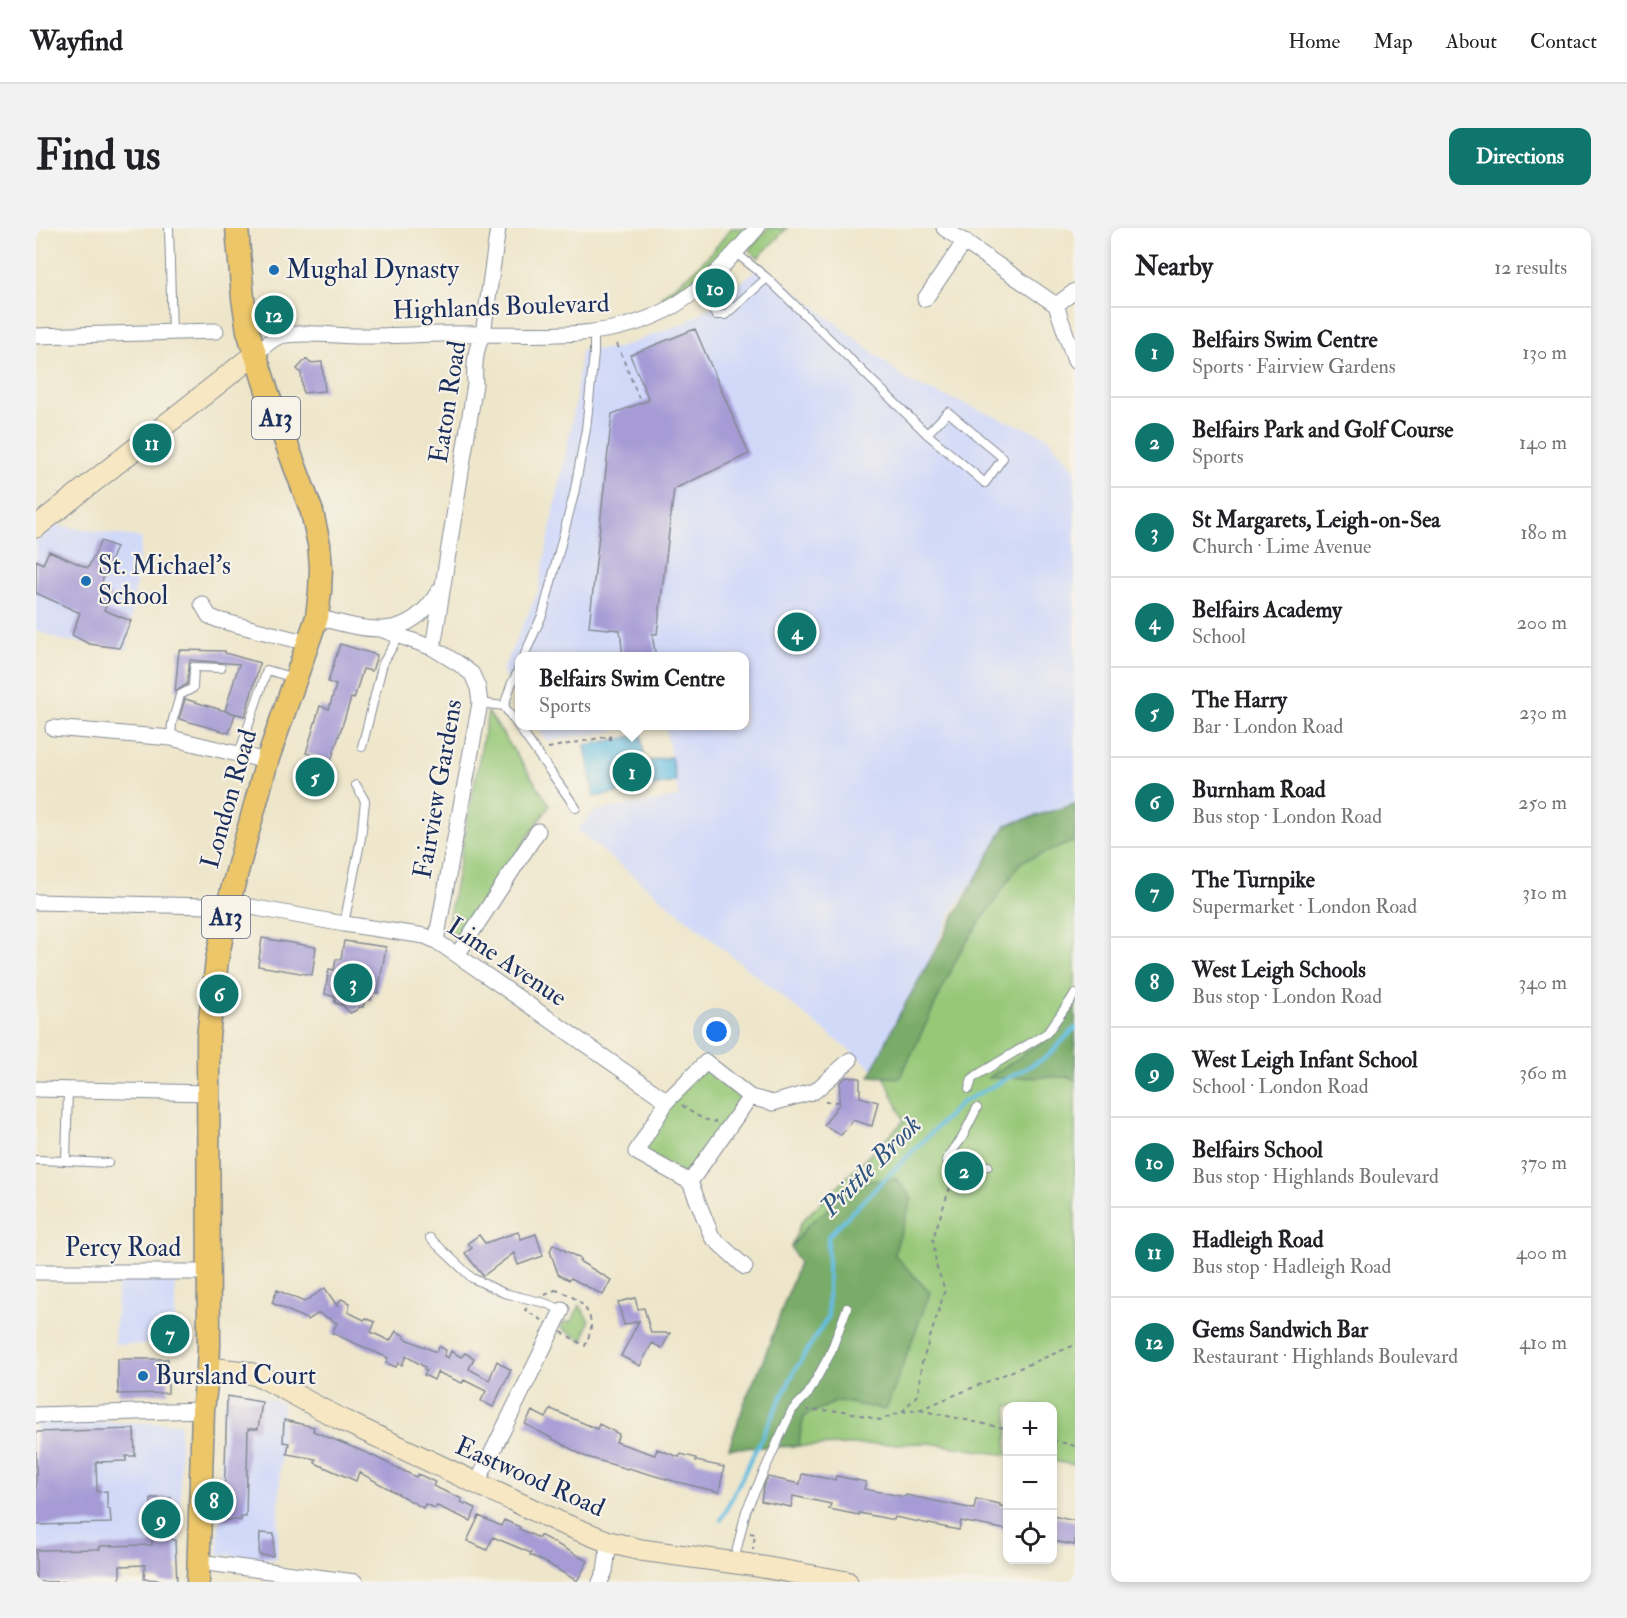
<!DOCTYPE html>
<meta charset="utf-8">
<style>
body{margin:0;font-family:"IM FELL Double Pica",serif;background:#f2f2f2;color:#202124}
.controls{position:absolute;right:18px;bottom:18px;display:grid;overflow:hidden;border-radius:12px;box-shadow:0 3px 9px #0003}
.controls button{width:54px;height:54px;display:grid;place-items:center;padding:0;border:0;border-bottom:2px solid #e0e0e0;background:#fff;color:#202124;font:30px sans-serif}
.you{position:absolute;left:681px;top:804px;width:21px;height:21px;margin:-15px;border:4px solid #fff;border-radius:50%;background:#1a73e8;box-shadow:0 0 0 9px #1a73e833}
.badge{display:grid;place-items:center;width:39px;height:39px;border-radius:50%;background:#0f766e;color:#fff;font-size:20px;font-weight:700}
.pin{position:absolute;translate:-50% -50%;border:3px solid #fff;box-shadow:0 2px 6px #0006}
.popup{position:absolute;left:479px;top:424px;width:234px;height:78px;box-sizing:border-box;display:grid;place-content:center;border-radius:12px;background:#fff;filter:drop-shadow(0 2px 4px #0005);font-size:20px;white-space:nowrap;color:#757577}
.popup b{font-size:22px;color:#202124}
.popup::after{content:'';position:absolute;left:50%;top:100%;margin-left:-12px;border:12px solid transparent;border-top-color:#fff}
.list{margin:0;padding:0;list-style:none}
h2{display:flex;justify-content:space-between;align-items:center;height:78px;margin:0;padding:0 24px;font-size:26px}
h2 small{font-size:20px;font-weight:400;color:#757577}
.list li{display:grid;grid-template-columns:39px 1fr auto;gap:18px;align-items:center;box-sizing:border-box;height:90px;padding:0 24px;border-top:2px solid #e0e0e0}
.list b{display:block;font-size:22px;white-space:nowrap}
.list p{margin:0;font-size:20px;white-space:nowrap;color:#757577}
.list em{font-size:20px;font-style:normal;color:#757577}
.icon{flex:none;width:33px;height:33px;fill:none;stroke:currentColor;stroke-width:2;stroke-linecap:round;stroke-linejoin:round}
.map{position:relative;flex:none;width:1039px;height:1354px;overflow:hidden;border-radius:12px}
header{display:flex;align-items:center;gap:36px;box-sizing:border-box;height:84px;padding:0 30px;background:#fff;border-bottom:2px solid #e0e0e0}
header strong{font-size:28px}
nav{display:flex;gap:33px;margin-inline-start:auto;font-size:21px}
.intro{display:flex;align-items:center;justify-content:space-between;box-sizing:border-box;height:144px;padding:0 36px}
h1{margin:0;font-size:42px}
.button{padding:15px 27px;border-radius:12px;background:#0f766e;color:#fff;font-size:21px;font-weight:700}
main{display:flex;gap:36px;padding:0 36px}
aside{flex:1;background:#fff;border-radius:12px;box-shadow:0 3px 9px #0003}
.map>svg:first-child{display:block}
.built{fill:#d1d9f9}
.green{fill:#97c878;stroke:#597c6b;stroke-width:1.5}
.forest{fill:#79ac68;stroke:#4a6e63;stroke-width:1.5}
.water{fill:#64bee2;stroke:#4076a0;stroke-width:1.5}
.lines{fill:none;stroke-linecap:round;stroke-linejoin:round}
.stream{stroke:#64bee2;stroke-width:4}
.building{fill:#a69bd5}
.lane-casing{stroke:#848a94;stroke-width:10}
.street-casing{stroke:#848a94;stroke-width:17}
.secondary-casing{stroke:#848a94;stroke-width:23}
.primary-casing{stroke:#848a94;stroke-width:25}
.path{stroke:#848a94;stroke-width:2;stroke-dasharray:4.5 4.5;stroke-linecap:butt}
.lane{stroke:#fff;stroke-width:8}
.street{stroke:#fff;stroke-width:15}
.secondary{stroke:#f7e8c3;stroke-width:21}
.primary{stroke:#ecc669;stroke-width:22}
.poi-dot{fill:#1f6fb2;stroke:#f7f3e8;stroke-width:2}
.labels{text-anchor:middle;dominant-baseline:central;stroke-width:4.5;stroke-linejoin:round;paint-order:stroke}
.shield{fill:#f7f3e8;stroke:#5d6a87;stroke-width:1.5}
.shield-label{font-size:24px;font-weight:bold;fill:#1b2f5e}
.poi-label{font-size:26px;fill:#1b2f5e;stroke:#f7f3e8;text-anchor:start}
.street-label{font-size:26px;fill:#1b2f5e;stroke:#f7f3e8}
.water-label{font-size:27px;font-style:italic;fill:#2d537f;stroke:#f7f3e8}
</style>
<header>
<strong>Wayfind</strong>
<nav><a>Home</a><a>Map</a><a>About</a><a>Contact</a></nav>
</header>
<div class="intro"><h1>Find us</h1><a class="button">Directions</a></div>
<main>
<div class="map">
<svg width="1039" height="1354" viewBox="0 0 1039 1354">
<rect width="100%" height="100%" fill="#f7f3e8"/>
<filter id="ink" filterUnits="userSpaceOnUse"><feTurbulence type="fractalNoise" baseFrequency=".0167" numOctaves="2"/><feDisplacementMap in="SourceGraphic" scale="12" xChannelSelector="R" yChannelSelector="G"/><feConvolveMatrix kernelMatrix="1 2 1 2 8 2 1 2 1" color-interpolation-filters="sRGB"/></filter>
<filter id="wash" filterUnits="userSpaceOnUse"><feTurbulence type="fractalNoise" baseFrequency=".008" numOctaves="4" result="noise"/><feDisplacementMap in="SourceGraphic" scale="24" xChannelSelector="R" yChannelSelector="G"/><feGaussianBlur stdDeviation="1.35" result="paint"/><feColorMatrix in="noise" values="0 0 0 0 0 0 0 0 0 0 0 0 0 0 0 0 0 1.4 0 .05"/><feComposite in="paint" operator="in"/></filter>
<g filter="url(#wash)">
<rect width="100%" height="100%" fill="#eee6ca"/>
<path class="built" d="M726,36L875,155L1010,208L1039,241V583L968,611L916,683L841,844L775,792L541,602L559,583L643,569L629,498H708V428H484L483,470L466,443L502,364L539,177L545,123L582,120L651,94L685,72Z
M18,297L106,310L91,421L24,412L0,402V312Z
M501,498H608L511,513Z
M139,1050V1118L78,1116L82,1051Z
M198,1161L207,1162L247,1176L241,1332L182,1326L187,1178L192,1165Z
M0,1194L144,1195L145,1337L84,1338V1354H0Z"/>
<path class="green" d="M695,0H713L666,49L652,60L628,73L625,68C656,46 672,31 695,0Z
M732,0H751L722,30L713,22Z
M452,484L514,577L422,711L411,700Z
M1039,586V1237L1017,1233V1178H972L971,1227L893,1215L693,1220L711,1168L727,1133L763,1035L755,1019L766,993L868,893L847,845L919,686L973,611Z
M669,840L707,870L653,949L606,922L635,875Z
M544,1077L553,1093L547,1113L525,1100L528,1094H535Z"/>
<path class="forest" d="M1039,576V613L985,634L925,722L864,850L834,848L862,789L970,597Z
M1039,777V852L1033,849L952,850L1016,807Z
M860,951L876,970L858,1026L894,1065L850,1182L802,1173L768,1188L762,1218L693,1220L711,1168L727,1133L763,1035L755,1019L772,997L826,953Z"/>
<path class="water" d="M605,507L609,534L635,529L640,554L558,569L549,517Z"/>
<g class="lines">
<path class="stream" d="M685,1292L759,1142L792,1089V1008L925,875L1011,829L1039,800"/>
</g>
<g id="blocks">
<path class="building" d="M659,101L713,226L638,261L621,406H616L620,429H587L584,402L553,399L576,186L613,172L594,127Z
M270,131L274,135L286,134L289,163L267,165L265,145L261,141Z
M65,313L80,319L63,361L75,367L68,382L95,393L83,420L53,416L36,407L44,385L0,365V332L7,336L13,323L52,340Z
M304,416L341,427L336,443L327,441L318,471L315,470L295,533L270,525L284,478L293,481L300,457L292,454Z
M143,422L189,423V425L224,435L209,488L189,483L203,436L154,432L151,456L139,464Z
M149,471L199,486L193,505L143,491Z
M226,710L280,719L276,747L222,738Z
M308,713L350,719L342,765L336,764L335,772L329,771L327,779H324L319,783L314,785L306,777L299,775V769L289,766L293,741L298,742L300,731H305Z
M810,849L824,850V869L842,874L836,898L817,892L805,907L788,897L803,876L804,854Z
M482,1004L485,1011L500,1006L507,1028L482,1037L478,1025L447,1048L429,1025L436,1020L432,1015L443,1007L449,1015Z
M517,1016L545,1031L543,1033L575,1052L567,1067L535,1050L533,1052L522,1046L514,1023Z
M289,1060L301,1078L305,1071L314,1075L312,1084L328,1092L330,1090L339,1094L335,1104L354,1113L360,1103L369,1108L368,1110L400,1124L403,1118L410,1122L408,1128L412,1130L415,1123L425,1129L429,1125L438,1130L433,1141L453,1152L461,1133L475,1142L457,1179L445,1173L450,1163L428,1152L426,1155L401,1144L398,1152L388,1147L391,1142L388,1141L389,1139L370,1128L366,1137L362,1135L360,1139L350,1135L352,1130L296,1105L301,1095L283,1085L272,1092L236,1075L241,1062L268,1074Z
M599,1070L602,1081L608,1080L615,1105H634L626,1120L616,1115L604,1138L585,1128L603,1093L588,1097L582,1074Z
M82,1131H132V1165L82,1166Z
M191,1168L226,1174L222,1201H212L210,1289H205V1292H185V1277H188Z
M515,1181L561,1201L563,1196L583,1206L580,1214L619,1227L621,1221L643,1229L645,1226L660,1230V1233L688,1239L683,1264L637,1253L592,1240L591,1241L548,1228L489,1196L496,1183L510,1190Z
M248,1192L278,1199L277,1203L331,1225L380,1249L382,1246L399,1254L397,1258L426,1271L425,1274L440,1280L435,1293L401,1278L399,1280L389,1276L387,1280L323,1244L320,1253L279,1235L280,1231L251,1226L253,1215L247,1214Z
M98,1201L99,1228H90V1233L60,1234L61,1264L71,1263V1281H74L75,1295L0,1297V1204Z
M766,1246L799,1252L800,1248L830,1254L828,1261L869,1269L870,1267L938,1281L940,1271L964,1276V1278L972,1279V1302L925,1293L923,1302L859,1289L858,1292L823,1285V1287L793,1281L795,1276L757,1268L755,1279L725,1273L728,1257L732,1249L764,1256Z
M115,1270H135L136,1312H139L141,1354H124V1352L108,1351L109,1337L84,1338V1354H69V1353L0,1354V1322L64,1321V1318L116,1317Z
M443,1288L465,1298L468,1292L484,1299L483,1301L503,1310L504,1307L552,1333L541,1353L509,1334L494,1327L495,1325L457,1309L451,1322L431,1313Z
M1017,1288L1039,1293V1317L1017,1313Z
M224,1305L238,1306L237,1328L223,1327Z"/>
</g>
</g>
<g filter="url(#ink)">
<use href="#blocks" fill-opacity="0" stroke="#848a94" stroke-width="1.5"/>
<g class="lines">
<g class="lane-casing">
<path id="lane" d="M133,1L136,105
M700,25L731,50L891,206L949,255L967,230L912,184L891,206
M661,62L680,87H689L731,50
M488,428L507,385L538,266L550,201L558,126V104
M444,475L468,478L540,580
M468,478L475,457L484,439
M135,510L136,495L144,467L157,460L158,439L185,440
M326,519L347,435L363,408
M203,526L231,442L258,450
M308,696L325,610L329,573L320,557
M933,861L936,851L941,847L1011,805L1039,766
M32,862L30,933L72,935
M941,880L926,910L910,932L952,938
M0,932L30,933
M394,1010L436,1050L468,1065L509,1075L526,1082
M698,1333L710,1283L756,1182L772,1166L794,1126L811,1080"/>
</g>
<g class="street-casing">
<path id="street" d="M908,0L1020,77
M889,71L929,13
M1020,77L1039,133
M1020,77L1039,63
M0,108L180,103
M218,127C225,122 232,114 240,110C254,102 302,108 321,108C363,108 406,105 448,106C508,106 571,112 627,84C667,63 692,33 721,0
M166,376L173,388L182,392L272,415
M281,389C329,402 371,416 402,364
M347,402L397,420L423,436L436,446L442,460L444,475L400,713
M397,420L439,156C438,140 439,120 447,106L462,0
M17,500L135,510L231,533
M0,674L215,679L308,696L389,708L400,713L421,727L631,873
M421,727L502,603
M670,834L714,869L654,954L600,924L631,873Z
M0,861L173,865
M714,869L737,875L779,863L814,832
M654,954L676,1009L709,1039
M0,1044H174
M0,1187L167,1182
M441,1255L526,1082
M163,1334L319,1354
M564,1354L569,1343L573,1314"/>
</g>
<g class="secondary-casing">
<path id="secondary" d="M0,299L218,127
M172,1140L210,1144L226,1149L302,1190L525,1295L573,1314L605,1322L715,1337L811,1354"/>
</g>
<g class="primary-casing">
<path id="primary" d="M162,1354L167,1182L172,1140L173,1118L172,808L181,732L192,677L231,533L281,389L284,363L285,339L283,316L276,284L233,169L212,103L207,70L201,0"/>
</g>
<path class="path" d="M581,116L605,175
M512,520L574,508V512
M789,874H804
M646,877C657,886 666,892 680,894
M519,1062C536,1066 555,1078 555,1098C555,1105 551,1112 549,1118L489,1082L499,1072Z
M770,1182L809,1183L844,1192L866,1184L882,1166L885,1138L909,1062L900,1037L897,1010L916,953L914,944
M883,1182L1039,1117
M866,1184L883,1182L972,1201
M1017,1212L1039,1218
M714,1305L719,1306L717,1322"/>
<use href="#lane" class="lane"/>
<use href="#street" class="street"/>
<use href="#secondary" class="secondary"/>
<use href="#primary" class="primary"/>
</g>
</g>
<g class="poi-dot">
<circle cx="238" cy="42" r="6"/>
<circle cx="50" cy="353" r="6"/>
<circle cx="107" cy="1148" r="6"/>
</g>
<g class="labels">
<g class="shield">
<rect x="216" y="169" width="48" height="42" rx="4.5"/>
<rect x="166" y="668" width="48" height="42" rx="4.5"/>
</g>
<g class="shield-label">
<text x="240" y="190">A13</text>
<text x="190" y="689">A13</text>
</g>
<g class="poi-label">
<text x="250" y="42">Mughal Dynasty</text>
<text x="62" y="338">St. Michael's<tspan x="62" dy="30">School</tspan></text>
<text x="119" y="1148">Bursland Court</text>
</g>
<g class="street-label">
<text transform="translate(465 79) rotate(-2)">Highlands Boulevard</text>
<text transform="translate(412 174) rotate(-81)">Eaton Road</text>
<text transform="translate(402 561) rotate(-80)">Fairview Gardens</text>
<text transform="translate(193 571) rotate(-74)">London Road</text>
<text transform="translate(471 734) rotate(34)">Lime Avenue</text>
<text x="87" y="1020">Percy Road</text>
<text transform="translate(494 1249) rotate(24)">Eastwood Road</text>
</g>
<g class="water-label">
<text transform="translate(835 938) rotate(-45)">Prittle Brook</text>
</g>
</g>
</svg>
<div class="controls">
<button>+</button>
<button>−</button>
<button><svg class="icon" aria-label="locate" viewBox="0 0 24 24"><circle cx="12" cy="12" r="6"/><path d="M12 2v4M12 18v4M2 12h4M18 12h4"/></svg></button>
</div>
<div class="you"></div>
<div class="pin badge" style="left:596px;top:544px">1</div>
<div class="popup"><b>Belfairs Swim Centre</b>Sports</div>
<div class="pin badge" style="left:928px;top:943px">2</div>
<div class="pin badge" style="left:317px;top:755px">3</div>
<div class="pin badge" style="left:761px;top:404px">4</div>
<div class="pin badge" style="left:279px;top:549px">5</div>
<div class="pin badge" style="left:183px;top:766px">6</div>
<div class="pin badge" style="left:134px;top:1106px">7</div>
<div class="pin badge" style="left:178px;top:1273px">8</div>
<div class="pin badge" style="left:125px;top:1291px">9</div>
<div class="pin badge" style="left:679px;top:60px">10</div>
<div class="pin badge" style="left:116px;top:215px">11</div>
<div class="pin badge" style="left:238px;top:87px">12</div>
</div>
<aside>
<h2>Nearby<small>12 results</small></h2>
<ul class="list">
<li><span class="badge">1</span><div><b>Belfairs Swim Centre</b><p>Sports · Fairview Gardens</p></div><em>130 m</em></li>
<li><span class="badge">2</span><div><b>Belfairs Park and Golf Course</b><p>Sports</p></div><em>140 m</em></li>
<li><span class="badge">3</span><div><b>St Margarets, Leigh-on-Sea</b><p>Church · Lime Avenue</p></div><em>180 m</em></li>
<li><span class="badge">4</span><div><b>Belfairs Academy</b><p>School</p></div><em>200 m</em></li>
<li><span class="badge">5</span><div><b>The Harry</b><p>Bar · London Road</p></div><em>230 m</em></li>
<li><span class="badge">6</span><div><b>Burnham Road</b><p>Bus stop · London Road</p></div><em>250 m</em></li>
<li><span class="badge">7</span><div><b>The Turnpike</b><p>Supermarket · London Road</p></div><em>310 m</em></li>
<li><span class="badge">8</span><div><b>West Leigh Schools</b><p>Bus stop · London Road</p></div><em>340 m</em></li>
<li><span class="badge">9</span><div><b>West Leigh Infant School</b><p>School · London Road</p></div><em>360 m</em></li>
<li><span class="badge">10</span><div><b>Belfairs School</b><p>Bus stop · Highlands Boulevard</p></div><em>370 m</em></li>
<li><span class="badge">11</span><div><b>Hadleigh Road</b><p>Bus stop · Hadleigh Road</p></div><em>400 m</em></li>
<li><span class="badge">12</span><div><b>Gems Sandwich Bar</b><p>Restaurant · Highlands Boulevard</p></div><em>410 m</em></li>
</ul>
</aside>
</main>
